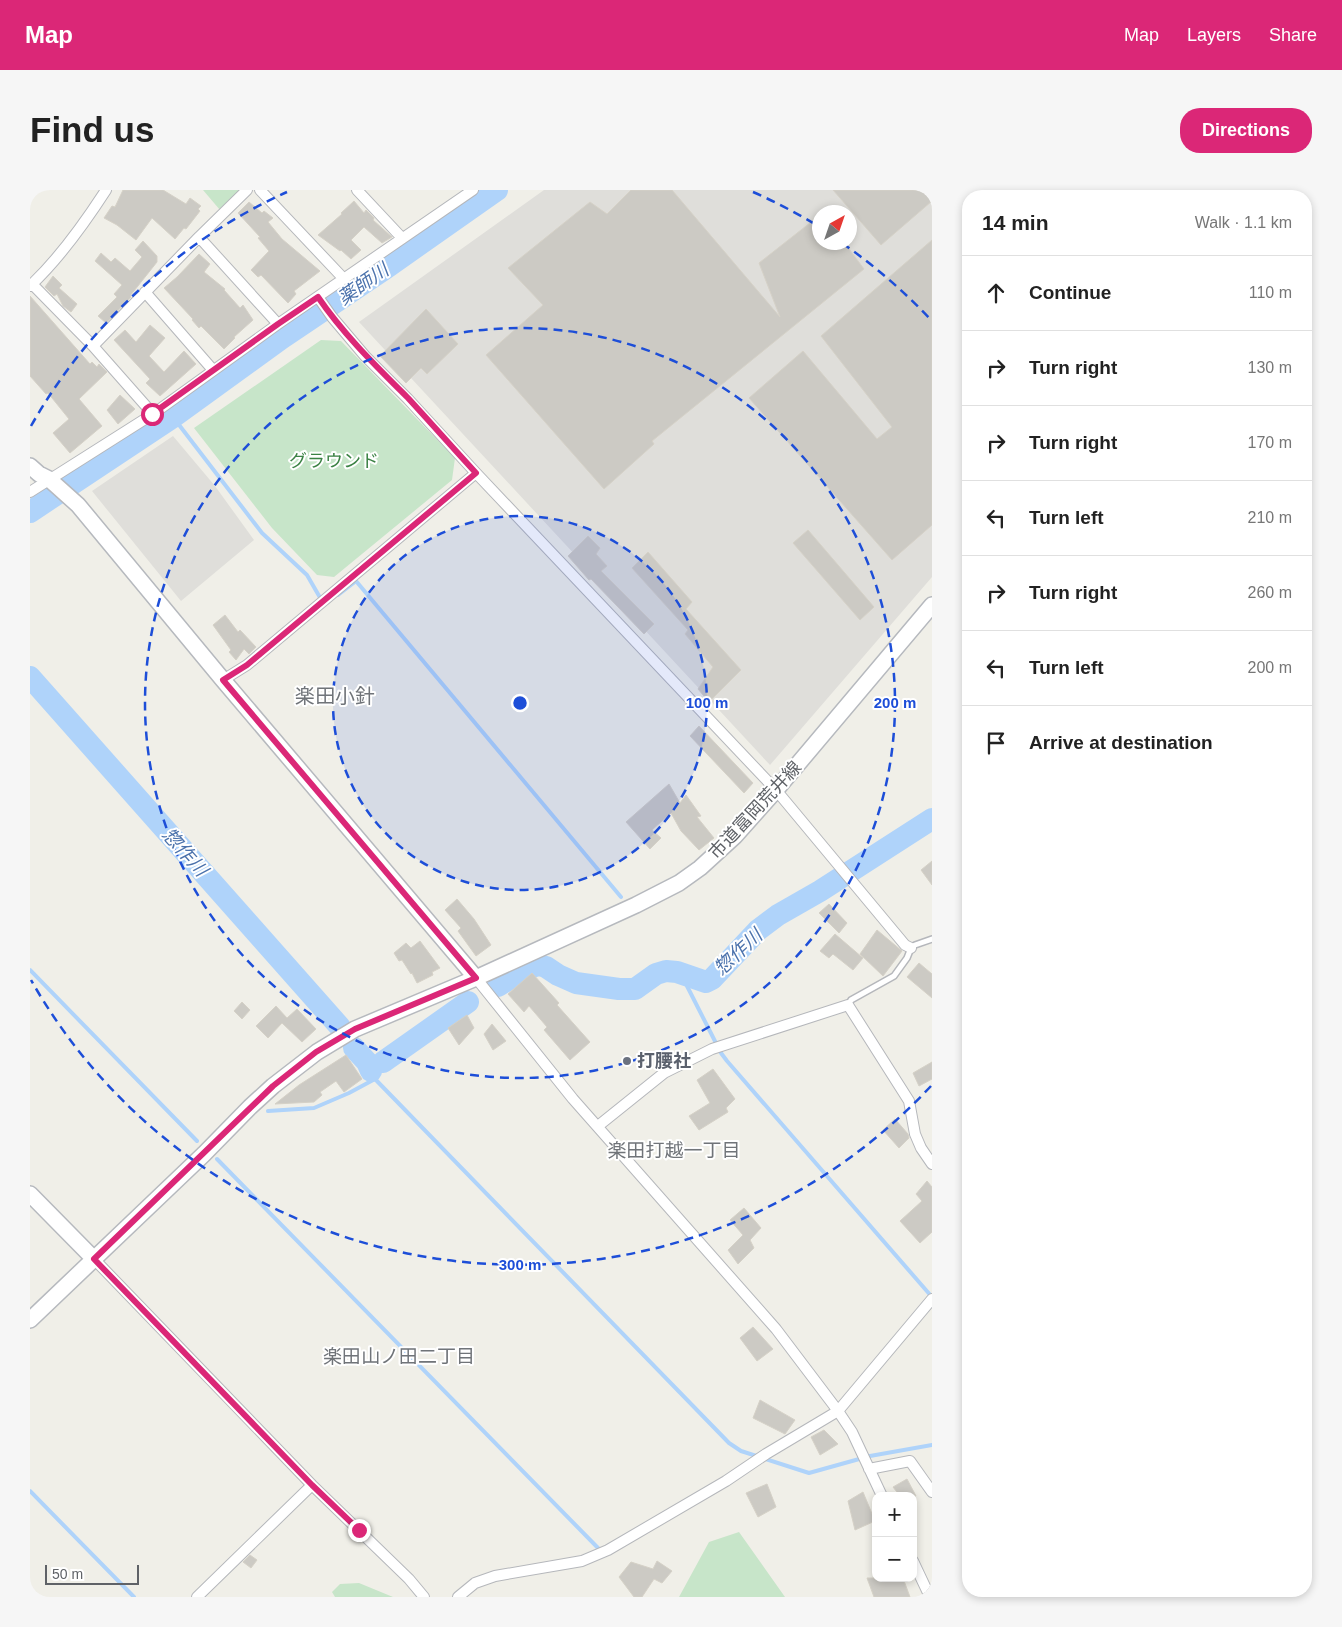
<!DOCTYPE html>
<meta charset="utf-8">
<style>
body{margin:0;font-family:Arial,"Noto Sans JP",sans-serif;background:#f6f6f6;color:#222}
.controls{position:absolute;right:15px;bottom:15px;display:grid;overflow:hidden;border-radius:10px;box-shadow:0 2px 8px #0003}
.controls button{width:45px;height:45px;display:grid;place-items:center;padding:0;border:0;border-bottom:1px solid #e0e0e0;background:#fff;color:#222;font:25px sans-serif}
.compass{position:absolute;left:782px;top:15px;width:45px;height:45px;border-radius:50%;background:#fff;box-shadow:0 2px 8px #0003;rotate:40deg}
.scale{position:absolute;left:15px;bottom:12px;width:94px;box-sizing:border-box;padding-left:5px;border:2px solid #5f6267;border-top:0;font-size:14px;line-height:18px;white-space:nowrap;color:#5f6267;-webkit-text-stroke:4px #fff;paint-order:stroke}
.stop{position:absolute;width:15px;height:15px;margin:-11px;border:4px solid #db2777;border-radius:50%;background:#fff}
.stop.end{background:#db2777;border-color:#fff;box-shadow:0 1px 5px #0008}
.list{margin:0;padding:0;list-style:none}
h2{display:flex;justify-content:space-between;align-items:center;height:65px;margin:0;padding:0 20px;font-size:21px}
h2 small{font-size:16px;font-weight:400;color:#767676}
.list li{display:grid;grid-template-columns:32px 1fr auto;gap:15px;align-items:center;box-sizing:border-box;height:75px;padding:0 20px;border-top:1px solid #e0e0e0}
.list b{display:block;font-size:19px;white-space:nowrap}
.list em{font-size:16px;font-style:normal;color:#767676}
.icon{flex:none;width:28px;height:28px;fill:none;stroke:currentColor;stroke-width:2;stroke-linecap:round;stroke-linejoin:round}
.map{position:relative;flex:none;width:902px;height:1407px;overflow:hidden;border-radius:20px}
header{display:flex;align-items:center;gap:30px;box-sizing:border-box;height:70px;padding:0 25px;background:#db2777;color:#fff}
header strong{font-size:24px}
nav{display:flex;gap:28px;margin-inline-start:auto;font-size:18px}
.intro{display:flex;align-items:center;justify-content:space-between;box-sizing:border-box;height:120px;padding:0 30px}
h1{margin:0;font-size:35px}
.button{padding:12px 22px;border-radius:20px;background:#db2777;color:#fff;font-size:18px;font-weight:700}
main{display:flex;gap:30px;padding:0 30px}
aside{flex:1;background:#fff;border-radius:20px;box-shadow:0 2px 8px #0003}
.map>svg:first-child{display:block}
.industrial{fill:#dfdeda;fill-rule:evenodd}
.green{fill:#c7e5c9}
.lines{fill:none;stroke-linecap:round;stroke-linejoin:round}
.stream{stroke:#afd3fa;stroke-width:4}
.river{stroke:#afd3fa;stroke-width:22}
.building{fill:#cccac4;stroke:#d5d1c7}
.lane-casing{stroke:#b5b7bb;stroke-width:8}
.street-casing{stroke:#b5b7bb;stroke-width:12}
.secondary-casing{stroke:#b6b9be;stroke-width:18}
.lane{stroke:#fff;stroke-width:5}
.street{stroke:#fff;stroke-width:10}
.secondary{stroke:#fff;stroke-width:15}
.route{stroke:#db2777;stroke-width:6}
.ring{fill:none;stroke:#1d4ed8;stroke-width:2.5;stroke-dasharray:9 6}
.worship-dot{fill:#6b7280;stroke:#fff;stroke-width:2}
.labels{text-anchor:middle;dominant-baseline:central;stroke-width:4;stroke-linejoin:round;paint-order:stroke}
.park-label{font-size:18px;fill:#3b8244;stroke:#fff}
.street-label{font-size:18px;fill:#5f6267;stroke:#fff}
.worship-label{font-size:18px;font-weight:bold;fill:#5b616d;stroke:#fff;text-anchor:start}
.water-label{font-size:19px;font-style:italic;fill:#4b72ac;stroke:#fff}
.neighbourhood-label{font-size:19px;fill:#707479;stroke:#fff}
.quarter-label{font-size:20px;fill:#707479;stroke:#fff}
.centre{fill:#1d4ed8;stroke:#fff;stroke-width:2.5}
.ring-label{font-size:15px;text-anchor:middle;font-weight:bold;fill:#1d4ed8;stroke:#fff;stroke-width:4;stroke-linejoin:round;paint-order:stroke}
</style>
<header>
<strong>Map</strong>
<nav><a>Map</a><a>Layers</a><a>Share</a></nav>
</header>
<div class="intro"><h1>Find us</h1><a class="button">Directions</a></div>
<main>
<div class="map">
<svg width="902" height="1407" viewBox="0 0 902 1407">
<rect width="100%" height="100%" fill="#f0efe8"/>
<path class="industrial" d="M514,0H902V387L740,575L329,132ZM789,22H819V52H789Z
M143,246L185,296L224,350L151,411L62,301Z"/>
<path class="green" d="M173,0H211L190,20Z
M291,150L311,151L425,268L422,290L304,387L287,385L242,338L164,238Z
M709,1342L755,1407H649L679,1352Z
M329,1393L363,1407H305L302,1402L310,1394Z"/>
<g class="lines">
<path class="stream" d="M143,227L232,343L277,385L292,411
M308,405L326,391L591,707
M0,780L167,951
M657,796L691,863L697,871L902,1107
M341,881L345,889L699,1253L711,1261L779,1283L840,1266L902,1255
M238,921L284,918L319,903L345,889
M187,969L569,1359
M0,1301L104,1407"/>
<path class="river" d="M0,322L143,227L252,148L356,78L467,0
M0,487L310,837
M468,796L495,779L509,775L516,777L528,785L546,793L589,799H605L626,784L636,781L647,782L676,792L682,789L728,740L748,725L790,701L902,629
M324,858L337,872L341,881
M353,872L438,812"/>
</g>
<path class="building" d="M93,0H133L156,14L160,8L171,16L168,19L170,21L156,39L154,38L145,49L122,28L106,50L87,35L74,28L82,16L85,17Z
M601,0H642L750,127L729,73L790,25V52H814L834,79L622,251L624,254L574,299L456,165L513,115L478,78L560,12L577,24Z
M803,0H893L902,11L851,55Z
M324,11L334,23L336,20L344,28L343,30L362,47L352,53L334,37L321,50L331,60L321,69L311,60L310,61L288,45L312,24L311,23Z
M219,12L232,23L234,21L243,28L238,32L252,49L290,81L264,101L266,104L258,113L231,85L228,87L221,80L239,61L228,48L230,47L208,23Z
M902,50V335L862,370L719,208L773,161L847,249L862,237L791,146Z
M113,51L127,66V72L100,106L101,107L76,133L68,126L87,107L84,104L92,95L65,71L71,63L81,72L85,68L100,81L112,67L105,60Z
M169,64L180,74L174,82L195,99L194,100L210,118L213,115L223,130L204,147L205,148L194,159L171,136L169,138L162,130L163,129L134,98L147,87Z
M23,86L32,95L29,98L47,114L41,122L33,116L27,104L24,106L15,97Z
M0,106L60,174L62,172L67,177L69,174L77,182L49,209L72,236L40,263L23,243L39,229L18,203L16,204L0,186Z
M396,119L428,154L397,184L391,178L376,193L350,166Z
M120,135L135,148L119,166L134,182L154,161L166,174L130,206L116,193L120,189L84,150L95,140L106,152Z
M90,205L105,219L88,234L77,220Z
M778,340L844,417L830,430L763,353Z
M558,346L570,358L566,364L577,376L571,381L624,434L614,444L561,389L559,390L538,366Z
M618,362L662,412L656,419L711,480L679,512L668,499L683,477L655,444L658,440L602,378Z
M195,425L208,442L210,440L226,457L219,464L214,459L206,470L199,462L201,460L183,435Z
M669,536L723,593L714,603L660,546Z
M639,594L650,613L656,605L671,626L667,627L684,648L669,660L651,641L641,623L622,640L631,648L620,659L596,632Z
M902,671V695L891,680Z
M427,709L444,729L461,755L446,766L428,741L431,738L415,720Z
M799,714L817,733L809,743L789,723Z
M847,740L872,761L853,786L830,764Z
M805,744L833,768L823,780L803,764L799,768L790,761Z
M390,751L410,778L402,782L403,785L387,793L382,783L381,784L372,770L369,771L364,763L376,753L381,758Z
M889,773L902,784V808L877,787Z
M502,783L529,813L527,815L560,852L540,870L514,840L517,837L499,816L494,822L478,804Z
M212,812L220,820L212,829L204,821Z
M246,816L257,828L267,819L286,839L272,852L252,833L238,848L226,836Z
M437,825L444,838L429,855L418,838Z
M462,834L476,851L463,860L454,844Z
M316,865L332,889L314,902L306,891L290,902L292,905L284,912L245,914L269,895Z
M902,872V889L889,896L883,883Z
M683,879L705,909L696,918L698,922L669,940L659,926L680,913L667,890Z
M865,929L878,944L879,948L869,958L853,940Z
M897,991L902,997V1042L890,1053L870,1031L892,1011L886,1004Z
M714,1018L731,1038L720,1050L724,1058L708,1074L698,1060L713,1045L700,1030Z
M723,1137L743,1159L727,1171L710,1148Z
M730,1210L765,1230L755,1244L723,1228Z
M794,1240L808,1254L790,1265L781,1247Z
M877,1289L886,1306H870L863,1297Z
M737,1294L746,1317L728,1327L716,1303Z
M833,1302L845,1331L825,1340L818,1311Z
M220,1365L227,1370L221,1378L213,1372Z
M627,1371L642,1381L632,1393L624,1389L612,1407H604L589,1387L601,1372L623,1379Z
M837,1388H873L880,1407H844Z"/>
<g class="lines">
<g class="lane-casing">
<path id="lane" d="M818,815L821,810L864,786L877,768L881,758L885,755L902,749"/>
</g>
<g class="street-casing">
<path id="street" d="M230,0L314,89
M327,0L372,48
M169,47L248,134
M2,94L63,156L123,224
M0,96C30,68 54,34 76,0
M115,102L183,180
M288,107L302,127L335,166L378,209L446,283L746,600L875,755L881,758
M63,156L169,47L217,0
M0,302L123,224L248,134L443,0
M193,490L217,475L446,283
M446,788L543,909L746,1139L808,1221L822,1242L852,1306
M568,936L634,883L682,859L818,815L879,911L885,944L891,958L902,974
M64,1069L282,1295L379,1389L394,1407
M839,1279L880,1271L902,1302
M883,1371L900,1407
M167,1407L282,1295
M428,1407L445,1393L465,1386L552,1371L578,1360L696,1291L736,1264L808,1221L902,1109"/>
</g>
<g class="secondary-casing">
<path id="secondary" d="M0,276L9,284L19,289L48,315L193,490L446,788
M0,1004L64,1069
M0,1130L174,964L220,917L243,896L287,862L325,839L446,788L606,715L649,693L670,678L705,646L746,600L902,415"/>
</g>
<use href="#lane" class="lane"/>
<use href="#street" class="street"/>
<use href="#secondary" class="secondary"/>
</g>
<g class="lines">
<path class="route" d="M122,224L248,134L288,107C314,145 346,176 378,208C401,233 423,258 446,283L217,475L193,490L446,788L325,839L286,862L243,896L64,1069L282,1295L329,1340"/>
</g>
<circle cx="490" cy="513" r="187" fill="#1d4ed8" fill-opacity=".12"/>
<g class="ring">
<circle cx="490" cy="513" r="187"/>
<circle cx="490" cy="513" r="375"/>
<path d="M901 896A562 562 0 0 1 1 790M1 236A562 562 0 0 1 257 2M723 2A562 562 0 0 1 788 36M812 53A562 562 0 0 1 901 130"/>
</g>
<circle class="worship-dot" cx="597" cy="871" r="5"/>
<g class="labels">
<g class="park-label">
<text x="304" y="271">グラウンド</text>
</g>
<g class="street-label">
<text transform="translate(725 620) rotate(-47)">市道富岡荒井線</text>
</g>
<g class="worship-label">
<text x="607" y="871">打腰社</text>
</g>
<g class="water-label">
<text transform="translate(333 94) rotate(-35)">薬師川</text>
<text transform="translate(155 662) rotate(48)">惣作川</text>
<text transform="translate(708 762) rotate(-43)">惣作川</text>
</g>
<g class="neighbourhood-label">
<text x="644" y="960">楽田打越一丁目</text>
<text x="369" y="1166">楽田山ノ田二丁目</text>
</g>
<g class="quarter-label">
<text x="305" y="506">楽田小針</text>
</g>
</g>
<circle cx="490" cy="513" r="8" class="centre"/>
<g class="ring-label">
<text x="677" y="518">100 m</text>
<text x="865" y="518">200 m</text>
<text x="490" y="1080">300 m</text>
</g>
</svg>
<div class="controls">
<button>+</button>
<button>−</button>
</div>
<svg class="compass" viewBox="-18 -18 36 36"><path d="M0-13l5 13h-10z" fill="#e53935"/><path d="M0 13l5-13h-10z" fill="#767676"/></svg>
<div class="scale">50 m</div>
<div class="stop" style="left:122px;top:224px"></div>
<div class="stop end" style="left:329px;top:1340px"></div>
</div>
<aside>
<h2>14 min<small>Walk · 1.1 km</small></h2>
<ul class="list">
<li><svg class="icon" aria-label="ahead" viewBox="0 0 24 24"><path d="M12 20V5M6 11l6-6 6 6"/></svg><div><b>Continue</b></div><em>110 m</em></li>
<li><svg class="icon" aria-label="right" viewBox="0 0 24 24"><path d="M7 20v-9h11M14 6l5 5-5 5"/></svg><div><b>Turn right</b></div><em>130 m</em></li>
<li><svg class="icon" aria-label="right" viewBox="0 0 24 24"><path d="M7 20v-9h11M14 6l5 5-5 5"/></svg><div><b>Turn right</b></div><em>170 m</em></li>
<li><svg class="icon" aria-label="left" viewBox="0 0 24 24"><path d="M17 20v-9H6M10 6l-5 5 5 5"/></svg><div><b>Turn left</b></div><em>210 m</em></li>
<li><svg class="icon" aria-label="right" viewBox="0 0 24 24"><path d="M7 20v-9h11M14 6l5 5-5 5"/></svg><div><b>Turn right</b></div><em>260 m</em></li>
<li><svg class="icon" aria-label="left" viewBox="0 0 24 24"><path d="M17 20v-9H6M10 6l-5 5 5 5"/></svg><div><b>Turn left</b></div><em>200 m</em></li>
<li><svg class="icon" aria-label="arrive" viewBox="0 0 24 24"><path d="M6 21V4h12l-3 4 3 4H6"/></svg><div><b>Arrive at destination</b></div></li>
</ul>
</aside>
</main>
